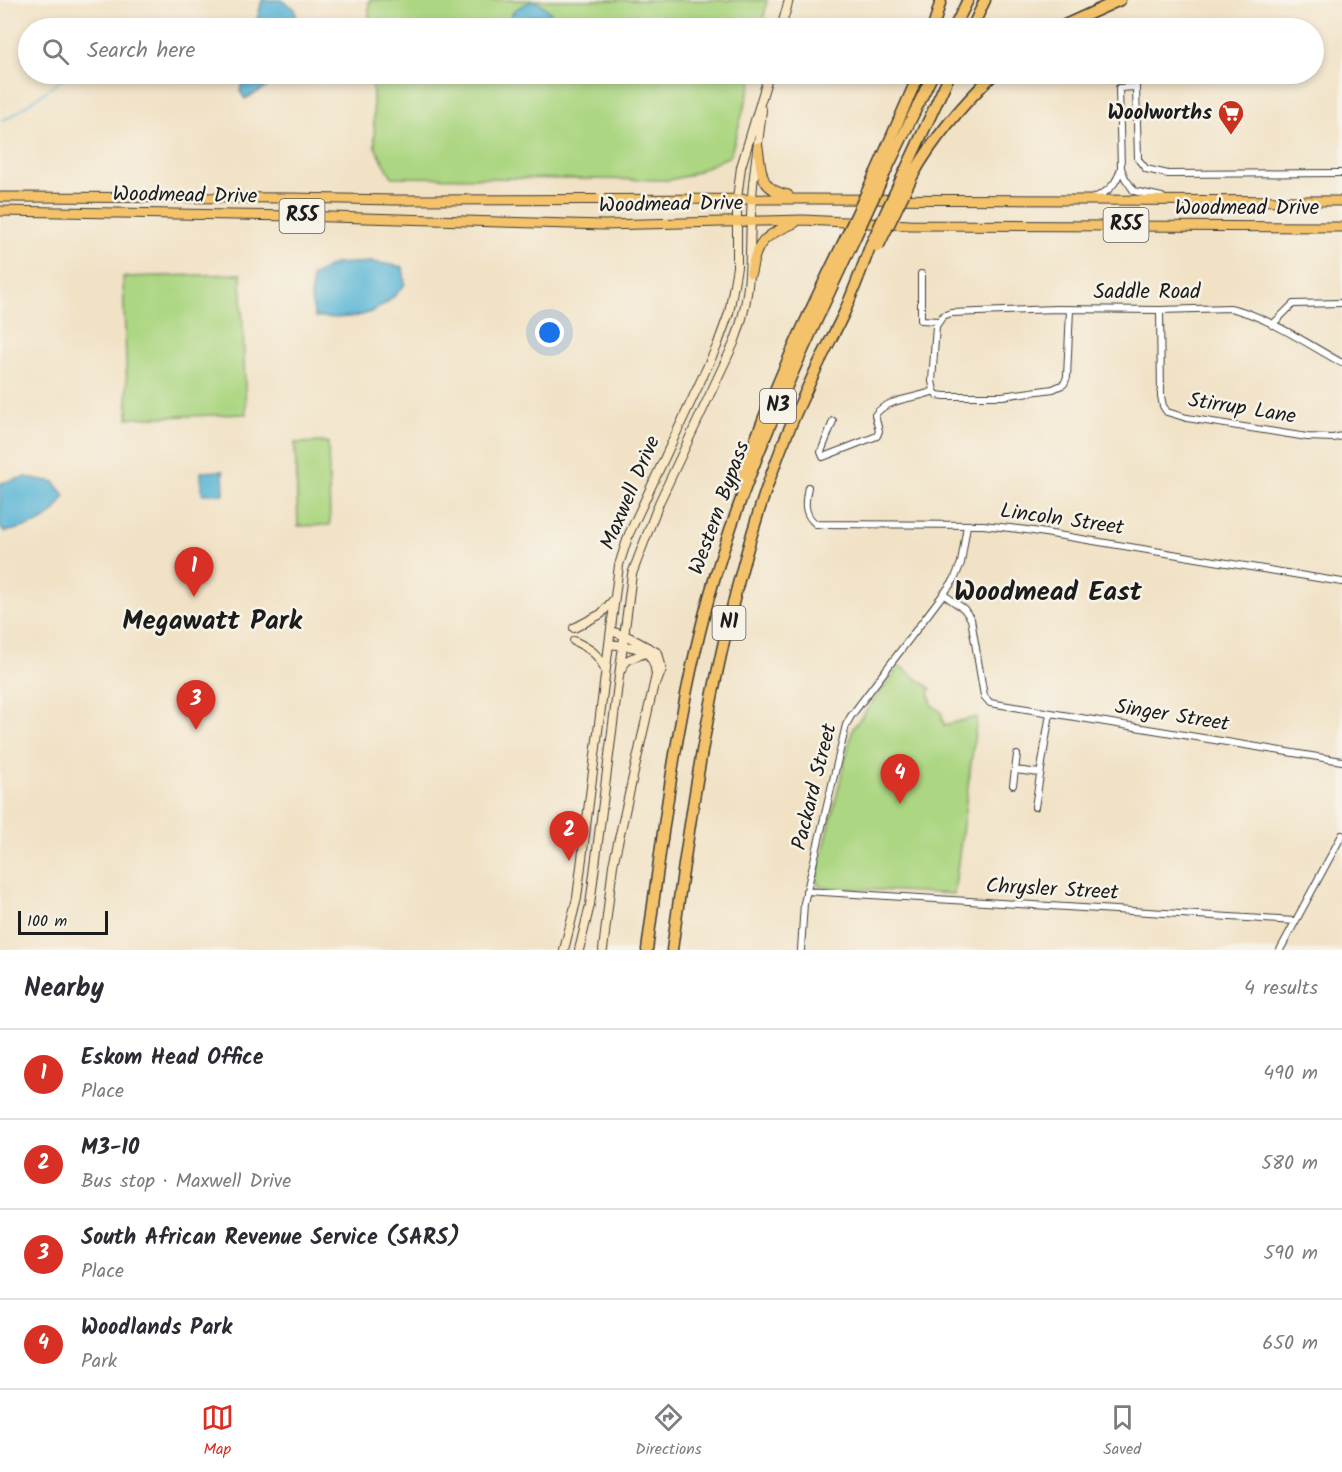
<!DOCTYPE html>
<meta charset="utf-8">
<style>
body{margin:0;font-family:Kalam,sans-serif;background:#f2f2f3;color:#2b2b33}
.scale{position:absolute;left:18px;bottom:15px;width:90px;box-sizing:border-box;padding-left:6px;border:3px solid #1c1c1c;border-top:0;font-size:16px;line-height:21px;white-space:nowrap;color:#1c1c1c;-webkit-text-stroke:4px #f7f3e8;paint-order:stroke}
.you{position:absolute;left:550px;top:333px;width:21px;height:21px;margin:-15px;border:4px solid #fff;border-radius:50%;background:#1a73e8;box-shadow:0 0 0 9px #1a73e833}
.badge{display:grid;place-items:center;width:39px;height:39px;border-radius:50%;background:#d93025;color:#fff;font-size:20px;font-weight:700}
.pin{position:absolute;translate:-50% -50px;filter:drop-shadow(0 2px 3px #0008)}
.pin::after{content:'';position:absolute;top:32px;width:21px;height:18px;background:inherit;clip-path:polygon(0 0,100% 0,50% 100%)}
.list{margin:0;padding:0;list-style:none}
h2{display:flex;justify-content:space-between;align-items:center;height:78px;margin:0;padding:0 24px;font-size:26px}
h2 small{font-size:20px;font-weight:400;color:#7c7c81}
.list li{display:grid;grid-template-columns:39px 1fr auto;gap:18px;align-items:center;box-sizing:border-box;height:90px;padding:0 24px;border-top:2px solid #e1e1e2}
.list b{display:block;font-size:22px;white-space:nowrap}
.list p{margin:0;font-size:20px;white-space:nowrap;color:#7c7c81}
.list em{font-size:20px;font-style:normal;color:#7c7c81}
.icon{flex:none;width:33px;height:33px;fill:none;stroke:currentColor;stroke-width:2;stroke-linecap:round;stroke-linejoin:round}
.map{position:relative;flex:none;width:1342px;height:950px;overflow:hidden}
.search{position:absolute;background:#fff;box-shadow:0 3px 9px #0003;left:18px;right:18px;top:18px;height:66px;display:flex;align-items:center;gap:15px;box-sizing:border-box;padding:0 21px;border-radius:33px;color:#7c7c81;font-size:22px}
.sheet{height:438px;background:#fff}
nav{display:flex;justify-content:space-around;align-items:center;box-sizing:border-box;height:84px;border-top:2px solid #e1e1e2;background:#fff;font-size:16px;color:#7c7c81}
nav a{display:grid;justify-items:center;gap:3px}
nav .on{color:#d93025}
.map>svg:first-child{display:block}
.green{fill:#acd681;stroke:#64794e;stroke-width:1.5}
.water{fill:#58b5d6;stroke:#3a6879;stroke-width:1.5}
.lines{fill:none;stroke-linecap:round;stroke-linejoin:round}
.stream{stroke:#58b5d6;stroke-width:1.5}
.minor-casing{stroke:#3c3a36;stroke-width:8}
.secondary-casing{stroke:#3c3a36;stroke-width:10}
.primary-casing{stroke:#3c3a36;stroke-width:11}
.motorway-casing{stroke:#3c3a36;stroke-width:13}
.minor{stroke:#fff;stroke-width:6}
.secondary{stroke:#fae7c3;stroke-width:8}
.primary{stroke:#f3c26a;stroke-width:9}
.motorway{stroke:#f3c26a;stroke-width:10}
.motorway-bridge-casing{stroke:#3c3a36;stroke-width:13;stroke-linecap:butt}
.motorway-bridge{stroke:#f3c26a;stroke-width:10}
.labels{text-anchor:middle;dominant-baseline:central;stroke-width:5;stroke-linejoin:round;paint-order:stroke}
.shield{fill:#f7f3e8;stroke:#5e5c59;stroke-width:1.5}
.shield-label{font-size:20px;font-weight:bold;fill:#1c1c1c}
.poi-label{font-size:21px;font-weight:bold;fill:#1c1c1c;stroke:#f7f3e8;text-anchor:end}
.street-label{font-size:21px;fill:#1c1c1c;stroke:#f7f3e8}
.district-label{font-size:27px;font-weight:bold;fill:#1c1c1c;stroke:#f7f3e8}
</style>
<div class="map">
<svg width="1342" height="950" viewBox="0 0 1342 950">
<rect width="100%" height="100%" fill="#f7f3e8"/>
<filter id="ink" filterUnits="userSpaceOnUse"><feTurbulence type="fractalNoise" baseFrequency=".0167" numOctaves="2"/><feDisplacementMap in="SourceGraphic" scale="12" xChannelSelector="R" yChannelSelector="G"/><feConvolveMatrix kernelMatrix="1 2 1 2 8 2 1 2 1" color-interpolation-filters="sRGB"/></filter>
<filter id="wash" filterUnits="userSpaceOnUse"><feTurbulence type="fractalNoise" baseFrequency=".008" numOctaves="4" result="noise"/><feDisplacementMap in="SourceGraphic" scale="24" xChannelSelector="R" yChannelSelector="G"/><feGaussianBlur stdDeviation="1.35" result="paint"/><feColorMatrix in="noise" values="0 0 0 0 0 0 0 0 0 0 0 0 0 0 0 0 0 1.4 0 .05"/><feComposite in="paint" operator="in"/></filter>
<g filter="url(#wash)">
<rect width="100%" height="100%" fill="#f1e2c6"/>
<path class="green" d="M369,0H767L762,28H369Z
M372,74H754L730,156L687,176L669,180L392,177L375,147Z
M241,274L246,414L128,418L123,277Z
M328,442L330,525L298,526L295,443Z
M900,666L931,689L929,693L932,705L941,712L944,725L977,717L954,894L821,887L816,881L853,728Z"/>
<path class="water" d="M262,0H282L295,9L297,20L296,28H255Z
M533,1C546,3 554,16 557,28H549C543,6 527,17 514,25L511,24C507,11 522,5 533,1Z
M245,74H277L269,86L245,99L240,91Z
M373,262L403,267L405,284C379,317 355,320 315,317L311,299L312,276L334,264Z
M223,471L224,494H202L201,472Z
M26,477L54,482L65,495C50,524 35,525 5,532L0,528V483Z"/>
<g class="lines">
<path class="stream" d="M0,121L10,117L70,74"/>
</g>
</g>
<g filter="url(#ink)">
<g class="lines">
<g class="minor-casing">
<path id="minor" d="M1162,197L1134,191L1125,178L1121,168L1119,88L1136,87L1138,159L1146,169L1168,174L1342,173
M1093,198C1108,193 1117,184 1121,168
M921,274V320L938,321
M1070,309L1067,377L1064,384L1053,389L1002,396H945L937,395L934,391L932,381L936,326L943,316L951,313L1056,309L1160,310L1230,308C1267,316 1309,345 1342,363
M1160,310L1161,396L1163,406L1167,412L1187,418L1307,437L1333,438L1342,436
M1272,325L1293,304L1342,303
M833,421L821,452L823,457L877,436L879,431L875,415C887,398 916,399 934,391
M808,487C805,502 803,514 816,524L983,525L1027,530L1342,582
M943,594L964,609L971,619L984,696L990,703L1342,761
M1015,770L1040,773
M1013,785L1017,755
M1035,807L1050,713
M806,891L1295,921
M801,950L804,903L846,725L851,716L954,580L961,563L967,525
M1280,950L1342,835"/>
</g>
<g class="secondary-casing">
<path id="secondary" d="M781,28L789,0
M574,628L601,614L614,599
M611,631L629,637L658,653L662,669L657,682
M574,641C589,648 599,654 605,670
M622,669C627,655 636,659 647,652
M564,950L577,898L619,565L629,534L717,346L729,313L737,267V199L741,167L769,74
M579,950L590,905L632,574L659,503L734,343C755,289 748,252 752,197C754,168 759,139 762,110
M603,950L613,865L656,675C654,645 632,647 609,644"/>
</g>
<g class="primary-casing">
<path id="primary" d="M758,147C762,173 759,189 788,195
M0,197L292,198L394,200L805,199L1342,201
M0,211L298,216L604,225L803,220L910,225L1342,227
M751,273C756,241 766,235 795,223"/>
</g>
<g class="motorway-casing">
<path id="motorway" d="M933,28L941,0
M954,28L968,0
M972,28L985,0
M1058,28L1120,0
M876,172L919,74
M885,173L933,74
M904,173L950,74
M913,175C935,136 962,105 994,74
M739,487C767,400 806,318 846,237
M647,950C663,831 677,713 709,597C744,473 799,357 854,240
M672,950C692,802 714,653 759,511C773,466 791,422 811,380C821,357 834,335 845,311C854,289 863,266 871,244"/>
</g>
<use href="#minor" class="minor"/>
<use href="#secondary" class="secondary"/>
<use href="#primary" class="primary"/>
<use href="#motorway" class="motorway"/>
<g class="motorway-bridge-casing">
<path id="motorway-bridge" d="M846,237L876,172
M854,240L885,173
M871,244L904,173
M878,247L913,175"/>
</g>
<use href="#motorway-bridge" class="motorway-bridge"/>
</g>
</g>
<defs>
<g id="supermarket-pin" transform="scale(1.35)"><path d="M0 17L-7.5 6A9.5 9.5 0 1 1 7.5 6Z" fill="#c8321e" stroke="#f7f3e8"/><path d="M-6-5.5h2.5l.6 2H6L4.5 2H-2.5L-4.4-4H-6ZM-1.5 3.2a1.3 1.3 0 1 0 .1 0ZM3 3.2a1.3 1.3 0 1 0 .1 0Z" fill="#fff"/></g>
</defs>
<g fill-rule="evenodd">
<use href="#supermarket-pin" x="1231" y="113"/>
</g>
<g class="labels">
<g class="shield">
<rect x="279.5" y="199" width="45" height="34" rx="4.5"/>
<rect x="1103.5" y="208" width="45" height="34" rx="4.5"/>
<rect x="760" y="389" width="36" height="34" rx="4.5"/>
<rect x="712.5" y="606" width="33" height="34" rx="4.5"/>
</g>
<g class="shield-label">
<text x="302" y="216">R55</text>
<text x="1126" y="225">R55</text>
<text x="778" y="406">N3</text>
<text x="729" y="623">N1</text>
</g>
<g class="poi-label">
<text x="1212" y="113">Woolworths</text>
</g>
<g class="street-label">
<text transform="translate(185 196) rotate(1)">Woodmead Drive</text>
<text transform="translate(671 205) rotate(-1)">Woodmead Drive</text>
<text x="1247" y="208">Woodmead Drive</text>
<text x="1147" y="292">Saddle Road</text>
<text transform="translate(1242 409) rotate(9)">Stirrup Lane</text>
<text transform="translate(631 493) rotate(-67)">Maxwell Drive</text>
<text transform="translate(720 508) rotate(-70)">Western Bypass</text>
<text transform="translate(1062 520) rotate(8)">Lincoln Street</text>
<text transform="translate(1172 716) rotate(9)">Singer Street</text>
<text transform="translate(815 787) rotate(-76)">Packard Street</text>
<text transform="translate(1052 890) rotate(3)">Chrysler Street</text>
</g>
<g class="district-label">
<text x="1048" y="592">Woodmead East</text>
<text x="212" y="621">Megawatt Park</text>
</g>
</g>
</svg>
<div class="scale">100 m</div>
<div class="you"></div>
<div class="pin badge" style="left:194px;top:597px">1</div>
<div class="pin badge" style="left:569px;top:861px">2</div>
<div class="pin badge" style="left:196px;top:730px">3</div>
<div class="pin badge" style="left:900px;top:804px">4</div>
<div class="search"><svg class="icon" aria-label="search" viewBox="0 0 24 24"><circle cx="10" cy="10" r="6"/><path d="M15 15l6 6"/></svg>Search here</div>
</div>
<section class="sheet">
<h2>Nearby<small>4 results</small></h2>
<ul class="list">
<li><span class="badge">1</span><div><b>Eskom Head Office</b><p>Place</p></div><em>490 m</em></li>
<li><span class="badge">2</span><div><b>M3-10</b><p>Bus stop · Maxwell Drive</p></div><em>580 m</em></li>
<li><span class="badge">3</span><div><b>South African Revenue Service (SARS)</b><p>Place</p></div><em>590 m</em></li>
<li><span class="badge">4</span><div><b>Woodlands Park</b><p>Park</p></div><em>650 m</em></li>
</ul>
</section>
<nav>
<a class="on"><svg class="icon" aria-label="map" viewBox="0 0 24 24"><path d="M3 6l6-2 6 2 6-2v14l-6 2-6-2-6 2zM9 4v14M15 6v14"/></svg>Map</a>
<a><svg class="icon" aria-label="directions" viewBox="0 0 24 24"><path d="M12 3l9 9-9 9-9-9zM9 14v-3h6M13 9l2 2-2 2"/></svg>Directions</a>
<a><svg class="icon" aria-label="saved" viewBox="0 0 24 24"><path d="M7 4h10v16l-5-4-5 4z"/></svg>Saved</a>
</nav>
